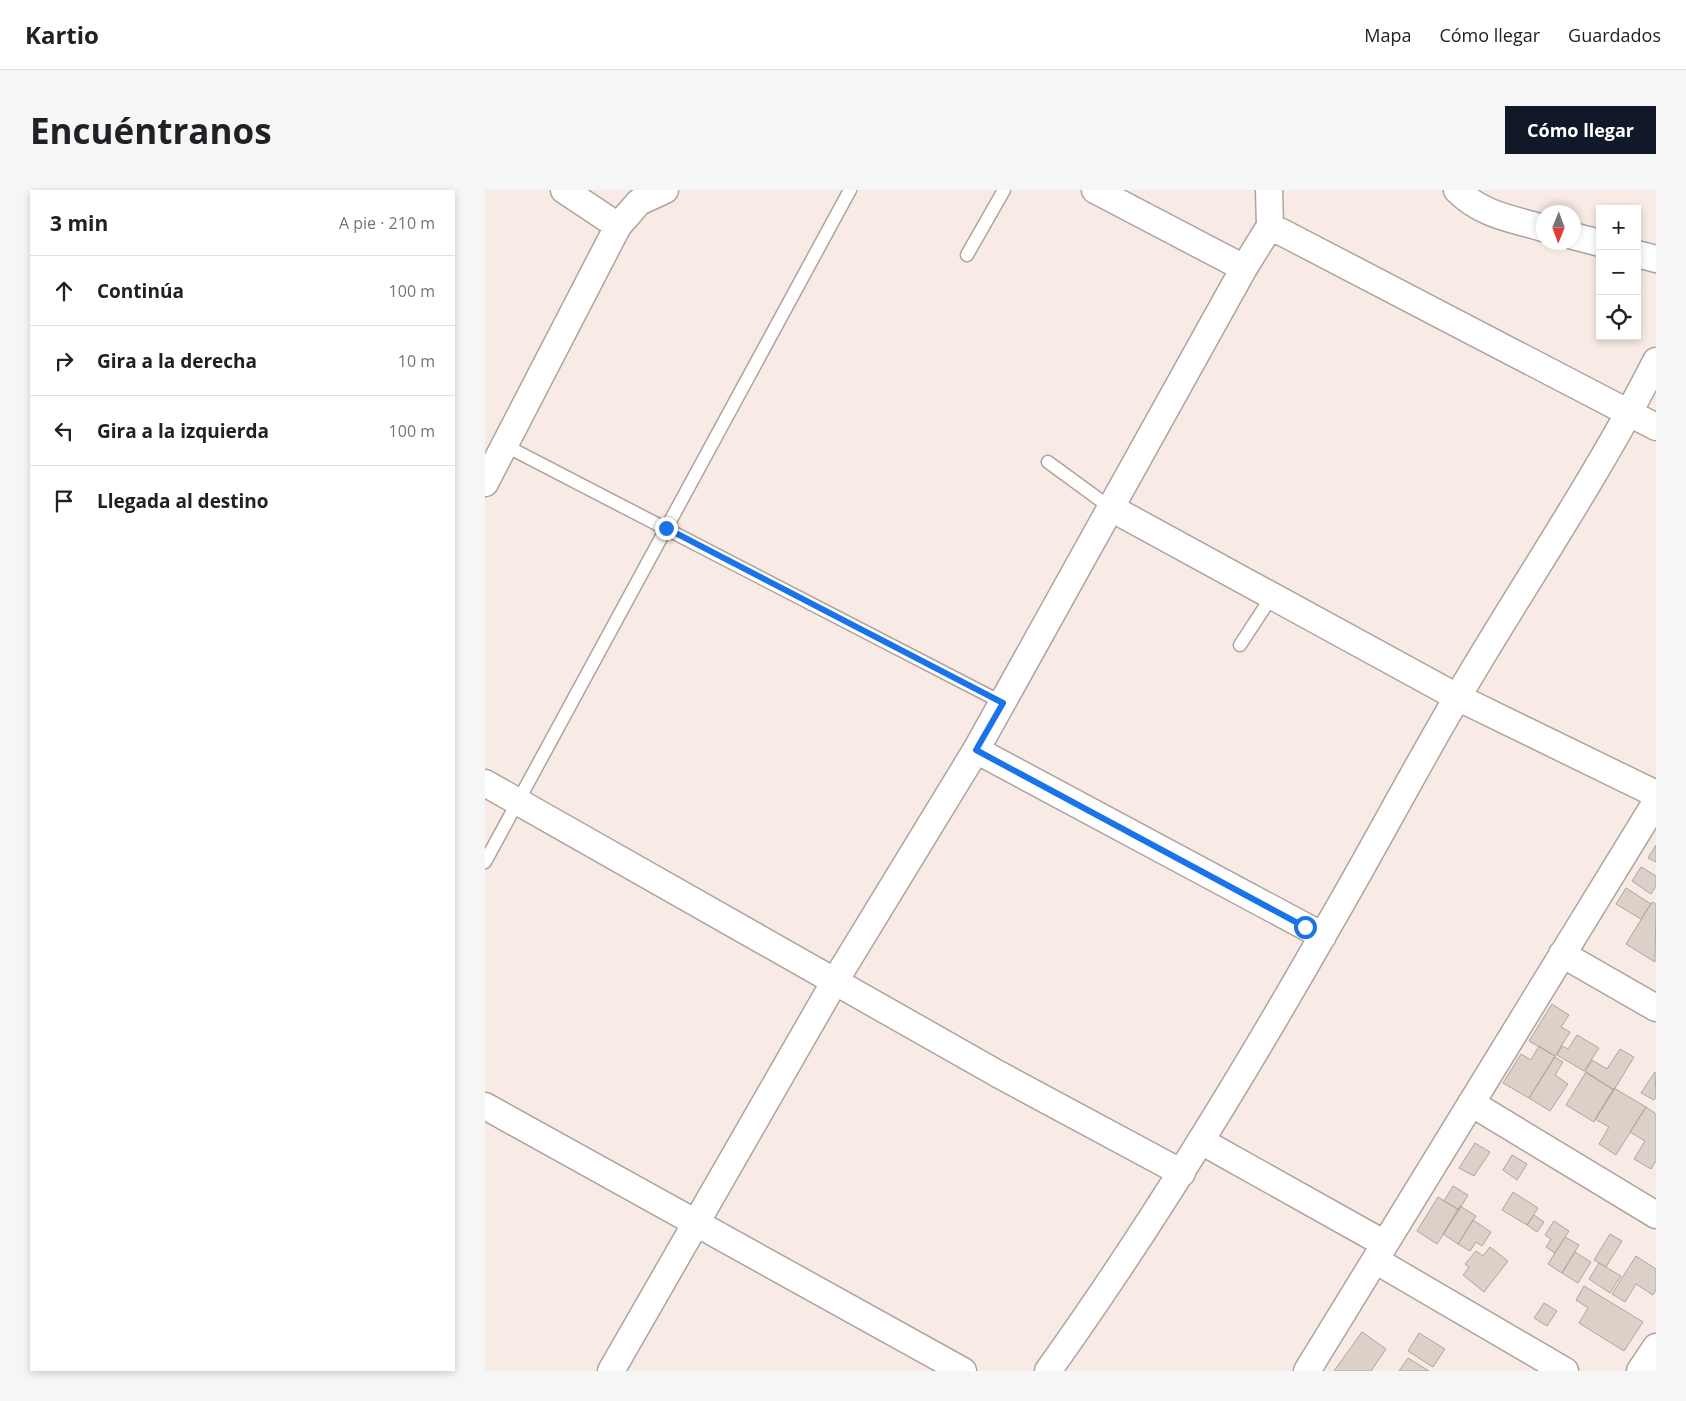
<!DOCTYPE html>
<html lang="es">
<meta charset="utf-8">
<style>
body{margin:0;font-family:"Open Sans",sans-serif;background:#f6f6f6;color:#202124}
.controls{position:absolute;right:15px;top:15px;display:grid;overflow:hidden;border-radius:0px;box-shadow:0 2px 8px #0003}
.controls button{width:45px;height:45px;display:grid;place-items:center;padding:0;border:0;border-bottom:1px solid #e0e0e0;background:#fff;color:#202124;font:25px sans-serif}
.compass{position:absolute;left:1051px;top:15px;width:45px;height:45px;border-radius:50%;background:#fff;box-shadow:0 2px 8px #0003;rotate:181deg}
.stop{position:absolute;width:15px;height:15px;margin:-11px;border:4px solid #1a73e8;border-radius:50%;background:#fff}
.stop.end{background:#1a73e8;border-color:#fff;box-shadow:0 1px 5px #0008}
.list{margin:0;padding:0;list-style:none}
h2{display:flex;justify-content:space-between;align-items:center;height:65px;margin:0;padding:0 20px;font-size:21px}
h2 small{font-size:16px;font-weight:400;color:#757577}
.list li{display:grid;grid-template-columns:32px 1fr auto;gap:15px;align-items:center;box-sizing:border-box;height:70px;padding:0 20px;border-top:1px solid #e0e0e0}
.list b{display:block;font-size:19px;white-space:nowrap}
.list em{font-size:16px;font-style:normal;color:#757577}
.icon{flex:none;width:28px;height:28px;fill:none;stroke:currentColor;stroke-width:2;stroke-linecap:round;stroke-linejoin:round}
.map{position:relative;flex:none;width:1171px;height:1181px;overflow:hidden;border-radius:0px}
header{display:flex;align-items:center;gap:30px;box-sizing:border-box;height:70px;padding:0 25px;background:#fff;border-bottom:1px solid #e0e0e0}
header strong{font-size:24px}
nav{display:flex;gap:28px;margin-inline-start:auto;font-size:18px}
.intro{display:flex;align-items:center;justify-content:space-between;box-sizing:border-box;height:120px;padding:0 30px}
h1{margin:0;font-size:35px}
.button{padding:12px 22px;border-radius:0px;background:#111827;color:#fff;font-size:18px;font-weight:700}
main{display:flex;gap:30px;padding:0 30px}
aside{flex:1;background:#fff;border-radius:0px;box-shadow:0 2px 8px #0003}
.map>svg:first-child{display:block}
.building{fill:#dbd1c8;stroke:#afa69d}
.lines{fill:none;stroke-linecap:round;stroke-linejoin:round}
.lane-casing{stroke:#b0a39e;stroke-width:15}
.street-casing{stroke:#b0a39e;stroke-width:29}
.lane{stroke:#fff;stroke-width:12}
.street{stroke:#fff;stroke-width:26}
.route{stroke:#1a73e8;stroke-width:6}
</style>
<header>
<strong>Kartio</strong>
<nav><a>Mapa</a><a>Cómo llegar</a><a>Guardados</a></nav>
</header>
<div class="intro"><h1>Encuéntranos</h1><a class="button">Cómo llegar</a></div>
<main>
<aside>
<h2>3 min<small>A pie · 210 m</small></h2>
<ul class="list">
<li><svg class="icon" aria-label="ahead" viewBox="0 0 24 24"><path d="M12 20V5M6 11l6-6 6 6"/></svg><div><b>Continúa</b></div><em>100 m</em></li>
<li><svg class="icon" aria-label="right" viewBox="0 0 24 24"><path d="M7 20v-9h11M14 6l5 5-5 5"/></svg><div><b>Gira a la derecha</b></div><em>10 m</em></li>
<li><svg class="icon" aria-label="left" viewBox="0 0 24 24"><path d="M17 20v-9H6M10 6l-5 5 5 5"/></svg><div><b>Gira a la izquierda</b></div><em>100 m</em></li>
<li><svg class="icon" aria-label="arrive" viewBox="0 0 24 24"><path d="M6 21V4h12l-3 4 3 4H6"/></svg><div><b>Llegada al destino</b></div></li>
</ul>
</aside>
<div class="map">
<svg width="1171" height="1181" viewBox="0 0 1171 1181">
<rect width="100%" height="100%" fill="#f8eae5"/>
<path class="building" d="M1171,655V672L1163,668Z
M1156,677L1171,686V696L1166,704L1147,691Z
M1141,698L1166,714L1156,729L1131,714Z
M1167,712L1171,714L1170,772L1141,754Z
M1067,814L1084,825L1076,837L1085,842L1070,866L1044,851Z
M1092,845L1114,858L1099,881L1072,865L1077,856L1083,859Z
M1054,856L1070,866L1044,908L1018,893L1036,864L1046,870Z
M1135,859L1149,867L1129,900L1100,882L1107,870L1122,879Z
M1070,867L1078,872L1070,885L1083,894L1065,921L1044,908Z
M1101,882L1129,900L1109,932L1081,915Z
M1170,882L1171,907L1169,910L1156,903Z
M1129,898L1161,917L1131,965L1114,954L1124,937L1110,929Z
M1161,917L1171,924V971L1166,979L1149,969L1160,951L1145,942Z
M990,953L1005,962L989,986L974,978Z
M1027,965L1042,974L1032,990L1018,980Z
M968,996L983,1005L974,1020L959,1011Z
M1028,1002L1053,1018L1042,1035L1017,1020Z
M953,1007L974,1020L952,1054L932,1041Z
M975,1016L991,1026L973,1054L958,1044Z
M1049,1025L1059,1032L1052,1042L1042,1035Z
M988,1030L1006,1042L997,1056L991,1052L985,1061L973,1054Z
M1069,1031L1084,1041L1070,1063L1061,1057L1066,1049L1060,1045Z
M1125,1044L1137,1051L1121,1077L1109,1070Z
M1080,1047L1094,1055L1077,1083L1063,1074Z
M1005,1057L1023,1071L999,1102L978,1085L984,1077L980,1074L991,1061L998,1066Z
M1090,1062L1106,1072L1093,1093L1077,1083Z
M1151,1066L1171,1079V1100L1168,1105L1151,1094L1140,1112L1127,1104Z
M1114,1073L1136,1086L1125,1103L1104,1089Z
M1099,1096L1158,1132L1139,1161L1094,1133L1103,1118L1091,1110Z
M1059,1113L1072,1121L1062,1136L1049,1128Z
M877,1142L901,1159L886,1181H849Z
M934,1143L960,1159L948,1177L923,1161Z
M923,1168L944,1181H914Z"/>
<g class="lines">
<g class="lane-casing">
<path id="lane" d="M482,65L519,0
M19,255L518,513
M563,272L626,318
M755,455L787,406
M0,672L365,0"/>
</g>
<g class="street-casing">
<path id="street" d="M79,0L133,36
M610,0L759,78
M972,0C995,24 1027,29 1058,38
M785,36L1171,237
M1088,46L1115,53
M1152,64L1171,69
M0,293L133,36L154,12L180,0
M626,318L972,507L1171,604
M491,560L838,746
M0,593L513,884L697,983
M1077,764L1171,818
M986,913L1171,1025
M0,916L478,1181
M716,951L900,1054
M890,1070L1080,1181
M126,1181L350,791L491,560L759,78L785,36L784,0
M563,1181C663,1041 753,894 838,745C884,667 926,586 972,508C1038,395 1112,288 1171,171
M822,1181L1171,612
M1155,1181L1171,1157"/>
</g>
<use href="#lane" class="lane"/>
<use href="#street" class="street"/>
</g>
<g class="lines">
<path class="route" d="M181,338L518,513L491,560L820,737"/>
</g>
</svg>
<div class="controls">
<button>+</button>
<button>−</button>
<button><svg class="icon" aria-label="locate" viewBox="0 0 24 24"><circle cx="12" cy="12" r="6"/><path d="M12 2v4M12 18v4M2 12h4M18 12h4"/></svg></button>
</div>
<svg class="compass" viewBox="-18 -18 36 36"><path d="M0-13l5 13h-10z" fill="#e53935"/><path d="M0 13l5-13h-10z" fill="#757577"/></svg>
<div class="stop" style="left:820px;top:737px"></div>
<div class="stop end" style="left:181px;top:338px"></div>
</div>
</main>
